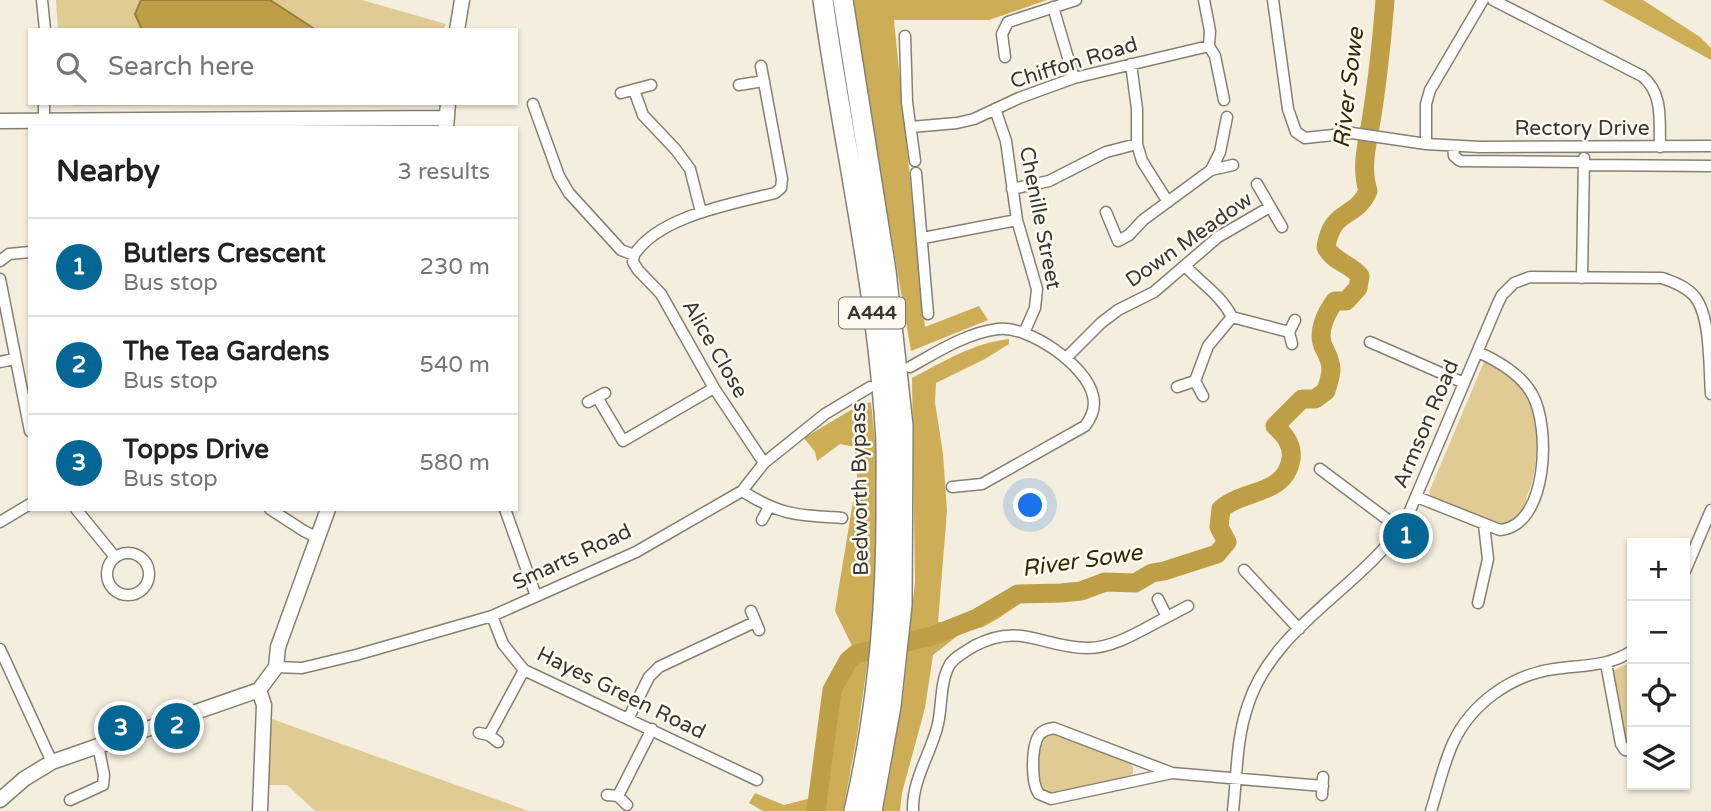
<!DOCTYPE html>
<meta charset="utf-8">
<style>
body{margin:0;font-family:"Varela Round",sans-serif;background:#f2f2f2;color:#222}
.controls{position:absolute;right:21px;bottom:21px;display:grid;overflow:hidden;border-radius:0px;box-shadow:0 2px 5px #0004}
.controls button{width:63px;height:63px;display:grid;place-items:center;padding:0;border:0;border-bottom:2px solid #e0e0e0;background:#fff;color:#222;font:35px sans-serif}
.you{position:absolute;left:1031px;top:506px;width:24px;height:24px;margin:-18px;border:5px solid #fff;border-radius:50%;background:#1a73e8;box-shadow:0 0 0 10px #1a73e833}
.badge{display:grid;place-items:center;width:46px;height:46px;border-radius:50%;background:#046695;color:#fff;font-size:23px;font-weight:700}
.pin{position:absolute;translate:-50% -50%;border:4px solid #fff;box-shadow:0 2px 7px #0006}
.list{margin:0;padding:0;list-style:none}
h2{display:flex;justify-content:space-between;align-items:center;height:91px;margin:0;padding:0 28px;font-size:30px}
h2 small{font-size:23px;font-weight:400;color:#767676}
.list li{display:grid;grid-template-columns:46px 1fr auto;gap:21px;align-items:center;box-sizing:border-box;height:98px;padding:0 28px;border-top:2px solid #e0e0e0}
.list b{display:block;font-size:26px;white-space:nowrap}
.list p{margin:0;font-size:23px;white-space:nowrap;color:#767676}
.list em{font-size:23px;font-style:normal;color:#767676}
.icon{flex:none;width:38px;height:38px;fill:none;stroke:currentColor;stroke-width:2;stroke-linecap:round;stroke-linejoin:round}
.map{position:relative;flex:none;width:1711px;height:811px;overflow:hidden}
.search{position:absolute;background:#fff;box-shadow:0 2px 5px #0004;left:28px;top:28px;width:490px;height:77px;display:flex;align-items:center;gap:18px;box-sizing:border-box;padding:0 24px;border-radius:0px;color:#767676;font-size:26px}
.panel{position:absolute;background:#fff;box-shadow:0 2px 5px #0004;left:28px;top:126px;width:490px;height:385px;border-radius:0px}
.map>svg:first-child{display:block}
.green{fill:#e0cb94}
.forest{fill:#cdad55}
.water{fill:#bf9f46;stroke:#96803f;stroke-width:2}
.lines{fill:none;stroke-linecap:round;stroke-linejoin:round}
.river{stroke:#bf9f46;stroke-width:19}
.street-casing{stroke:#868072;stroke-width:13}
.secondary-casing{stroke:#868072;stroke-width:17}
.highway-casing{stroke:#868072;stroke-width:22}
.street{stroke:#fff;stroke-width:10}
.secondary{stroke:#fff;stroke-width:14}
.highway{stroke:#fff;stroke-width:19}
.labels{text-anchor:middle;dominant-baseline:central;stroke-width:5;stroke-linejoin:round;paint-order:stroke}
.shield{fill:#fffbf2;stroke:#74716a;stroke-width:2}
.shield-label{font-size:19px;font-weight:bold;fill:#383630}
.street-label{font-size:21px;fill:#383630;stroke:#fffbf2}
.water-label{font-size:23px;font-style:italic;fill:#362901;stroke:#fffbf2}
</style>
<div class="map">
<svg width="1711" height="811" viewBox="0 0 1711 811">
<rect width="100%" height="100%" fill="#f4eede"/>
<path class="green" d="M56,0H362L446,24L443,30H58Z
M61,103H184L176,105L75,106Z
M1484,362C1495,363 1503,371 1512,378C1541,401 1540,448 1532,482C1530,491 1524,499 1526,508L1510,524L1496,525L1432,498L1429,492Z
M1632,661V745L1625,741L1613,673V671Z
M272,719L523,809L528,811H315L287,785H267Z
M1054,733L1129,762L1133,767V774L1128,778L1052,794L1043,791C1034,777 1036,751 1044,737Z"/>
<path class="forest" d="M854,0H1047L989,20H894L925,327L979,306L988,320L911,351L869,105Z
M1602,0H1643L1700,37L1711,48V60Z
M1009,339V344L985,359L936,383L935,402L943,454L947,511L938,622C967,625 985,609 1007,593L1018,600L1015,607L999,618L983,627L961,633L933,655L925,708L902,793L900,811H883L903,698L915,581L912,378C943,362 973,343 1009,339Z
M871,402L879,483L872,630L857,736L843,811H763L749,803L755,793L784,805L819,796L832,690L848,661L856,654L835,611L857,477L855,447L840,444L817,461L815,452L804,438L856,407Z"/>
<path class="water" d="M141,0H270L316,30H142L135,14Z"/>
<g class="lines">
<path class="river" d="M816,811L832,690L848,661L856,654L932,636L977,618L1018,594L1061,593L1081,591L1105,582L1135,583L1152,573L1164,571L1217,554L1227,542L1219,527L1221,509C1243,489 1285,496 1291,459C1293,445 1285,435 1275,426L1302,399H1315L1326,391C1328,384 1331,376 1331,369C1331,361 1327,354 1324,348C1316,333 1326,313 1335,301H1346L1358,288L1360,276C1351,264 1332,261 1326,247C1332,208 1356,219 1368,191C1360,165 1368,142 1372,115C1378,77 1382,38 1385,0"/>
<g class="street-casing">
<path id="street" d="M42,0L45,30
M1204,0L1210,31L1209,46L1215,56L1224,100
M1273,0L1288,109L1296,132L1305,138L1352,133L1426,144L1480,147L1711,146
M1493,0L1642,76C1664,94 1659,121 1660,147
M1053,7L1074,78
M905,36L907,102L915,161
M1005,57L1002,34L1008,22L1076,0
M1131,64L1137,109V144L1142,161L1168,202
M739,85L764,81
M634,90L643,115L676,150L690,169L701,212
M621,93L651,85
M533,104L559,176L569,193L621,250L634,255L633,262L638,270L661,294L714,388L764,463
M995,109L1006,141L1017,220L1037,289L1035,308L1024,333
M44,120V103
M911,127L957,123L974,119L1019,98L1074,78L1209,46
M1426,144V104L1430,90L1483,0
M1453,146L1454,156L1460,161L1584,162
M1584,165L1711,166
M1211,170L1233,165
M916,173L928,314
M1257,184L1282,227
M1012,189L1049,181L1106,152L1137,144
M1106,212L1118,241L1129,235L1143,220L1211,170L1220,152L1227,117
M923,238L1017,220
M634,255C659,216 732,204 775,193L781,188L782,179L761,66
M0,261L9,254L30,252
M1185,266C1201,283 1221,295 1232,317L1289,332
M1582,278L1584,158
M0,279L30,431
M1370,342L1464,383
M1292,344L1289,332L1295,320
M1066,358L1101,323L1118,310L1154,292L1218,237L1270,207
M0,362L14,359
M910,367C937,352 966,333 998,329C1029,325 1087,366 1093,396C1096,408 1092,417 1085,426L982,484L952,487
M1177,387L1195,381
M1203,396L1195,381L1208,346L1232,317
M597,397L623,441L714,388
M588,402L605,393
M1320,469L1400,529
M742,491C782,516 797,515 842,518
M1417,497L1500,530C1548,526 1551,427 1532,394C1521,374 1498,361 1478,352
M76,509L115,557
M270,509L304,531L318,538
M505,509L536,596
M762,520L769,507
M0,522L30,504
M107 574a21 21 0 1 1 42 0a21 21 0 1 1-42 0Z
M1244,570L1299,629
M1685,571L1711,510
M1158,599L1167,617L1188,606
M1478,603L1488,559L1484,525
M751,611L759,630
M492,616L503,644L524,670L757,780
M0,649L52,762
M1606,663L1621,744L1625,750L1632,751
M276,667L302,668L356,655L492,616L636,552L742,491L764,463L825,414L870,387
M629,717L649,677L659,667L755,622
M479,733L489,735L498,742
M489,735L524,670
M1172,773L1051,799L1039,794C1031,783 1031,747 1039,735C1043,730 1048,729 1054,728L1172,773L1323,786
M607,795L618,796L627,805
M1322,795L1323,777
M618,796L652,729
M70,800L103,785L104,775L98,745
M913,811C912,779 931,754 938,724C942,706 940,683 949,666C953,658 966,651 974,646C1021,621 1042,648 1088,648C1115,648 1143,629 1167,617
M1233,811C1237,776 1236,739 1248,705C1274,625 1362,588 1406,520L1498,303L1502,295L1514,283L1530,277L1662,278C1674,282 1687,287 1695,297C1711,317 1709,368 1711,394
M1431,811C1438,789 1443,765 1453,743C1471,704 1511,675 1554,669C1582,665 1608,667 1632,651"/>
</g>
<g class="secondary-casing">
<path id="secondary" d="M457,30L462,0
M0,121L447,118
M446,128L448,103
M259,690L276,667L278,647L328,509
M259,690L264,705L260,811
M0,800L24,779L52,762L259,690"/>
</g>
<g class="highway-casing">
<path id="highway" d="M823,0C843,142 876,283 885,426C887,448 886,472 886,495C887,600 878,708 854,811
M843,0L886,271L903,426L902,605L891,706L872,811"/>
</g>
<use href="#street" class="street"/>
<use href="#secondary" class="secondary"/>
<use href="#highway" class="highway"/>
</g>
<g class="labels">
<rect class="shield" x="839" y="297.5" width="66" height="31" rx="5"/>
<g class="shield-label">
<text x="872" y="313">A444</text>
</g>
<g class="street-label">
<text transform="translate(1074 63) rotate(-17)">Chiffon Road</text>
<text x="1582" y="128">Rectory Drive</text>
<text transform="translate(1040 218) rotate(79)">Chenille Street</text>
<text transform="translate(1189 240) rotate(-35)">Down Meadow</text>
<text transform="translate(715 349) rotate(60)">Alice Close</text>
<text transform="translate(1426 424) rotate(-67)">Armson Road</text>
<text transform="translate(860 489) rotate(-91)">Bedworth Bypass</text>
<text transform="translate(572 557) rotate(-25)">Smarts Road</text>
<text transform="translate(621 693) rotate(26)">Hayes Green Road</text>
</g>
<g class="water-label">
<text transform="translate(1349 88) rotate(-83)">River Sowe</text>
<text transform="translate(1082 561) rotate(-8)">River Sowe</text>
</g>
</g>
</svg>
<div class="controls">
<button>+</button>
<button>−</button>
<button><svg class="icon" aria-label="locate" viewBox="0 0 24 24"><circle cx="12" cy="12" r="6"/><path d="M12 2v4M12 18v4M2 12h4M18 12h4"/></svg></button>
<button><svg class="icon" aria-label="layers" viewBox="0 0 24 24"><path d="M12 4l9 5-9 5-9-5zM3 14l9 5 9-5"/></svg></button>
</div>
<div class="you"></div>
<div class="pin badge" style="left:1406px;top:536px">1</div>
<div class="pin badge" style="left:177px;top:726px">2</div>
<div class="pin badge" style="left:121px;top:728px">3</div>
<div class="search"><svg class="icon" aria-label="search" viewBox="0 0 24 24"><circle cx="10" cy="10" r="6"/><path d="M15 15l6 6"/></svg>Search here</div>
<section class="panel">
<h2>Nearby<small>3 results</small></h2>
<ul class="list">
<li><span class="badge">1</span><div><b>Butlers Crescent</b><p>Bus stop</p></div><em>230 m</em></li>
<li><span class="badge">2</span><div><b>The Tea Gardens</b><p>Bus stop</p></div><em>540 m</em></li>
<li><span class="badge">3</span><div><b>Topps Drive</b><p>Bus stop</p></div><em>580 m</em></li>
</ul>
</section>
</div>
